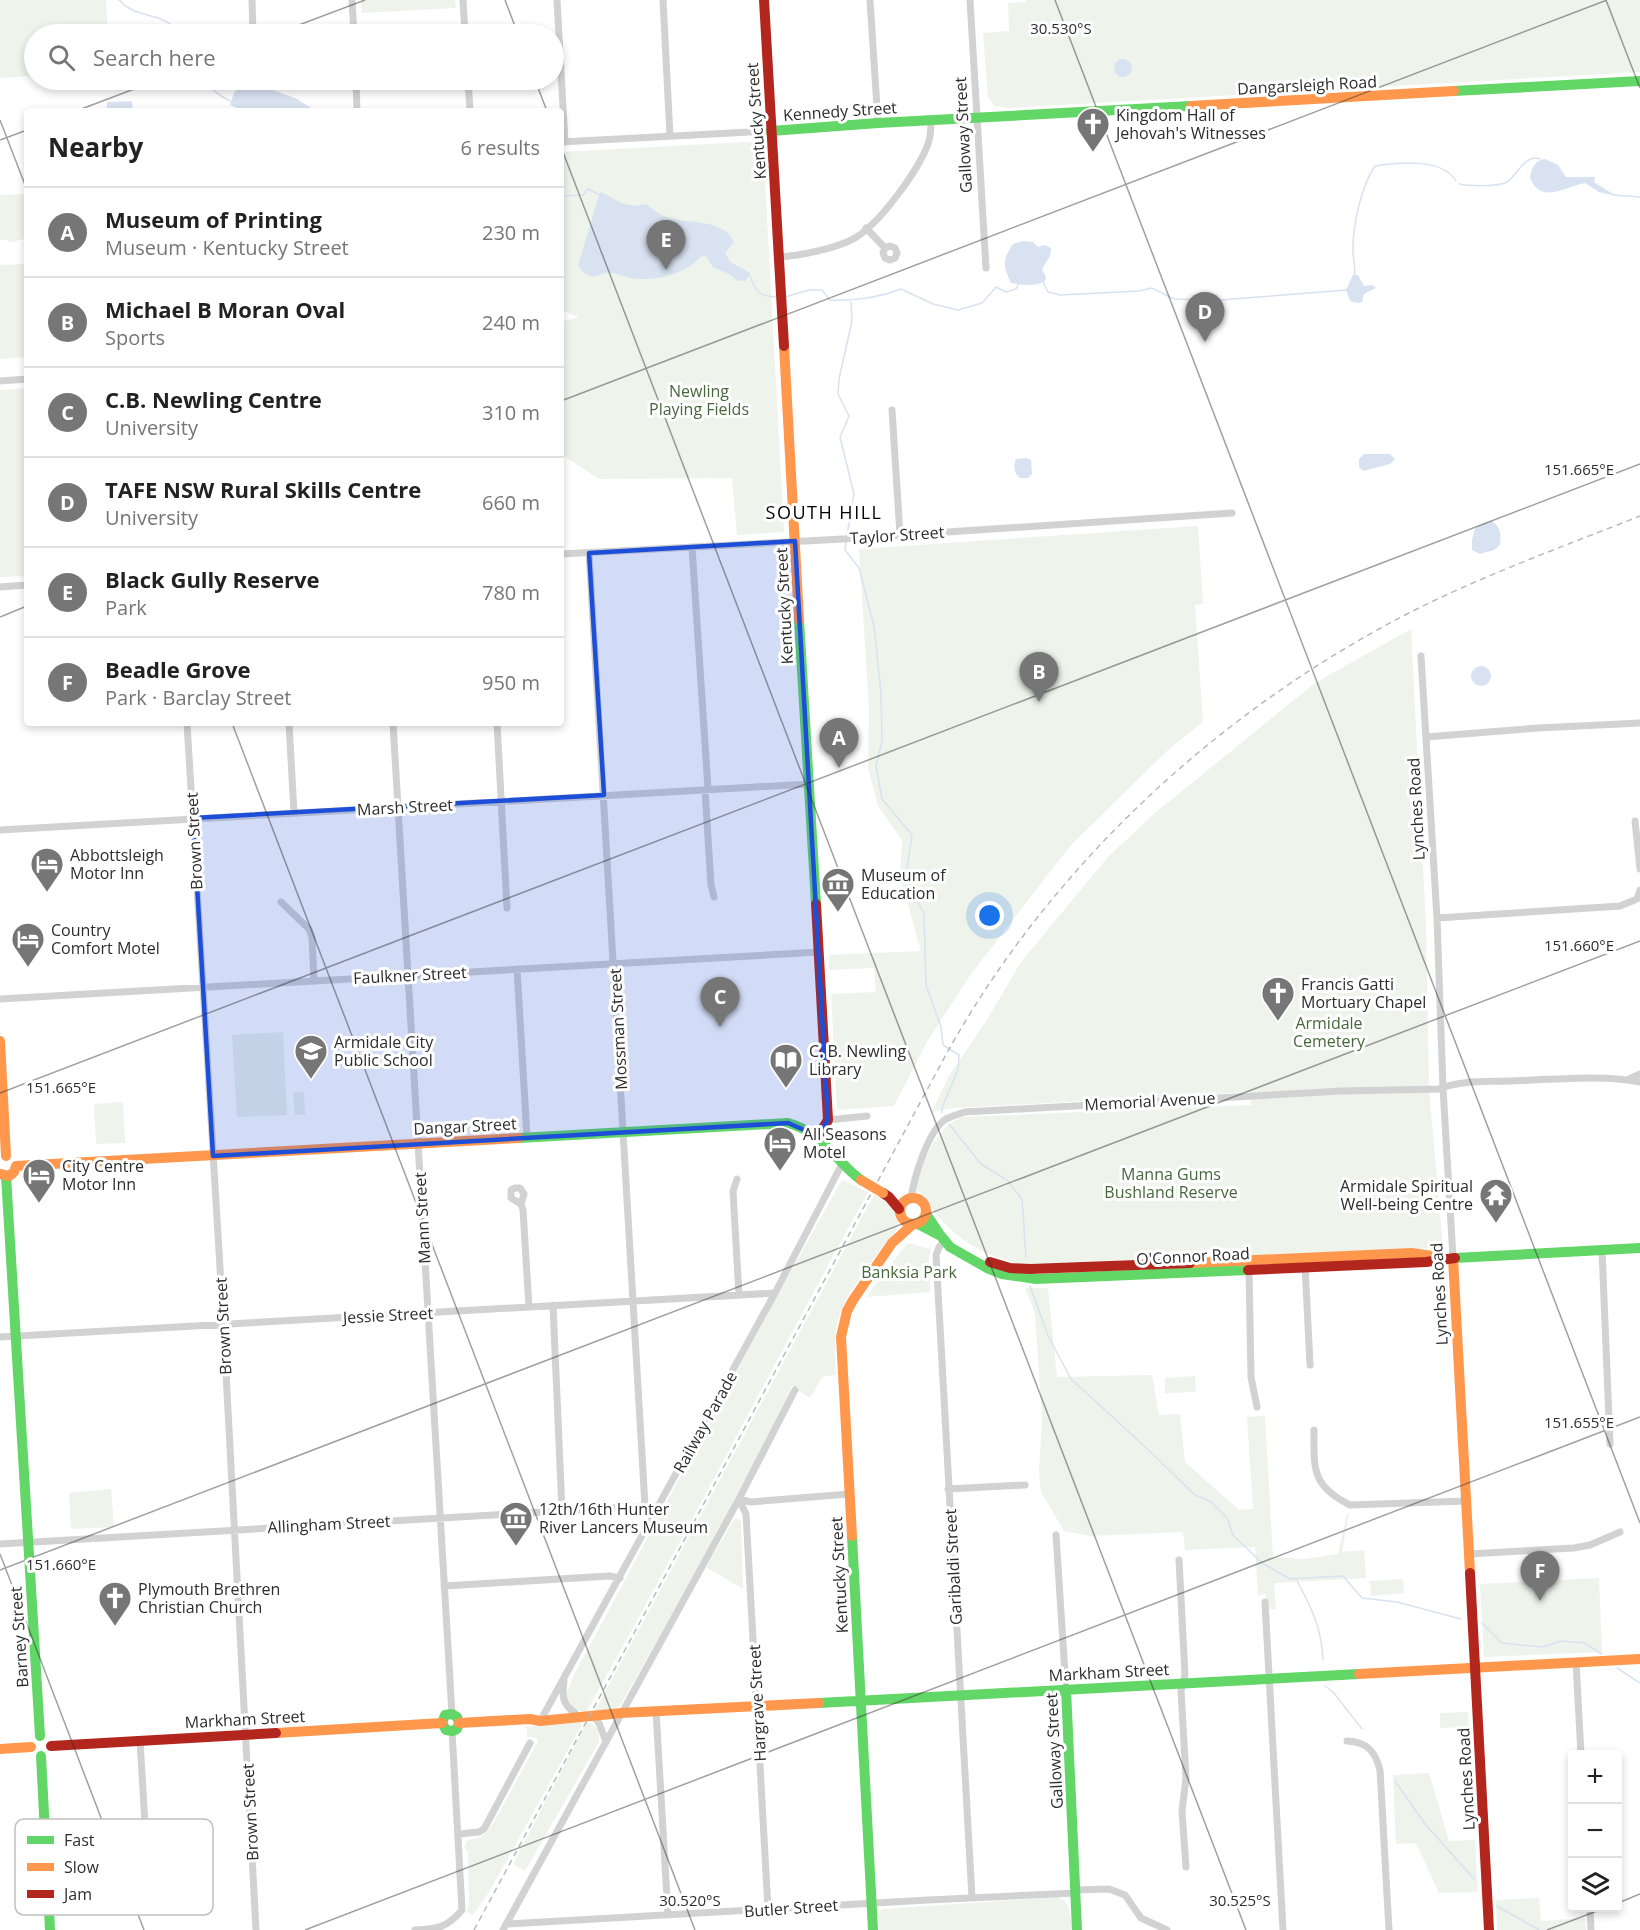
<!DOCTYPE html>
<meta charset="utf-8">
<style>
body{margin:0;font-family:"Open Sans",sans-serif;background:#f2f2f2;color:#222}
.controls{position:absolute;right:18px;bottom:18px;display:grid;overflow:hidden;border-radius:6px;box-shadow:0 3px 9px #0003}
.controls button{width:54px;height:54px;display:grid;place-items:center;padding:0;border:0;border-bottom:2px solid #e0e0e0;background:#fff;color:#222;font:30px sans-serif}
.you{position:absolute;left:990px;top:916px;width:21px;height:21px;margin:-15px;border:4px solid #fff;border-radius:50%;background:#1a73e8;box-shadow:0 0 0 9px #1a73e833}
.badge{display:grid;place-items:center;width:39px;height:39px;border-radius:50%;background:#767676;color:#fff;font-size:20px;font-weight:700}
.pin{position:absolute;translate:-50% -50px;filter:drop-shadow(0 2px 3px #0008)}
.pin::after{content:'';position:absolute;top:32px;width:21px;height:18px;background:inherit;clip-path:polygon(0 0,100% 0,50% 100%)}
.list{margin:0;padding:0;list-style:none}
h2{display:flex;justify-content:space-between;align-items:center;height:78px;margin:0;padding:0 24px;font-size:26px}
h2 small{font-size:20px;font-weight:400;color:#767676}
.list li{display:grid;grid-template-columns:39px 1fr auto;gap:18px;align-items:center;box-sizing:border-box;height:90px;padding:0 24px;border-top:2px solid #e0e0e0}
.list b{display:block;font-size:22px;white-space:nowrap}
.list p{margin:0;font-size:20px;white-space:nowrap;color:#767676}
.list em{font-size:20px;font-style:normal;color:#767676}
.icon{flex:none;width:33px;height:33px;fill:none;stroke:currentColor;stroke-width:2;stroke-linecap:round;stroke-linejoin:round}
.map{position:relative;flex:none;width:1640px;height:1930px;overflow:hidden}
.search{position:absolute;background:#fff;box-shadow:0 3px 9px #0003;left:24px;top:24px;width:540px;height:66px;display:flex;align-items:center;gap:15px;box-sizing:border-box;padding:0 21px;border-radius:33px;color:#767676;font-size:22px}
.panel{position:absolute;background:#fff;box-shadow:0 3px 9px #0003;left:24px;top:108px;width:540px;height:618px;border-radius:6px}
.map>svg:first-child{display:block}
.green{fill:#eef3eb}
.water{fill:#d8e2f0}
.lines{fill:none;stroke-linecap:round;stroke-linejoin:round}
.stream{stroke:#d8e2f0;stroke-width:1.5}
.street{stroke:#d2d2d2;stroke-width:7}
.fast{stroke:#63d668;stroke-width:10}
.slow{stroke:#ff974d;stroke-width:10}
.jam{stroke:#b3261e;stroke-width:10}
.rail{stroke:#b9b9b9;stroke-width:1.5;stroke-dasharray:6 4.5;stroke-linecap:butt}
.slow-bridge{stroke:#ff974d;stroke-width:10}
.marked{fill:#1d4ed8;fill-opacity:0.2;stroke:#1d4ed8;stroke-width:4.5;stroke-linejoin:round}
.ticks{fill:none;stroke:#2d2d2d;stroke-width:1.5;stroke-opacity:0.45}
.labels{text-anchor:middle;dominant-baseline:central;stroke-width:6;stroke-linejoin:round;paint-order:stroke}
.street-label{font-size:16px;fill:#2d2d2d;stroke:#fff}
.poi-label{font-size:16px;fill:#2d2d2d;stroke:#fff;text-anchor:start}
.park-label{font-size:16px;fill:#47673c;stroke:#fff}
.neighbourhood-label{font-size:18px;letter-spacing:1.5px;fill:#000;stroke:#fff}
.key{fill:#fff;stroke:#c0c0c0;stroke-width:1.5}
.key-label{font-size:16px;fill:#2d2d2d}
.ticks-label{font-size:15px;text-anchor:middle;fill:#2d2d2d;stroke:#fff;stroke-width:6;stroke-linejoin:round;paint-order:stroke}
</style>
<div class="map">
<svg width="1640" height="1930" viewBox="0 0 1640 1930">
<rect width="100%" height="100%" fill="#fff"/>
<path class="green" d="M0,0H106L108,34H34V76L0,78Z
M361,0H455L456,8L362,13Z
M1026,0H1640V72L1007,108L994,106L988,97L983,33L1009,31L1008,3L1025,2Z
M763,141L784,532L737,535L732,478L599,479L561,454V322L579,317L566,312L561,313V152Z
M27,194V238L13,242L0,239V195Z
M27,264V357L0,359V265Z
M27,388V576L0,577V390Z
M1198,526L1203,604L1195,605L1203,722L1169,749L1070,846L971,974L928,1040L894,1106L837,1110L831,994L876,992L874,968L829,970V955L921,951L900,876L902,840L878,806L868,768L869,710L859,549Z
M1411,629L1426,926L1429,1089L1443,1248L1029,1264C999,1263 965,1245 944,1223C935,1214 930,1202 921,1193L915,1190C924,1161 932,1132 961,1117L1251,1105L1250,1092L992,1106L953,1108L932,1112L948,1077L985,1023L1021,962L1108,857L1155,813L1315,683Z
M283,1032L287,1115L237,1117L232,1035Z
M304,1092L305,1115H295L293,1093Z
M123,1102L125,1143L96,1144L94,1104Z
M842,1180L868,1192C773,1365 683,1540 586,1712C559,1710 566,1692 574,1675L782,1287Z
M874,1195L879,1198L880,1196C897,1211 907,1225 886,1242C869,1267 841,1298 836,1328C834,1344 835,1360 836,1375L822,1377L810,1398L792,1386L769,1437L666,1625L621,1704L615,1709L595,1711Z
M908,1243L931,1249L929,1258L930,1292L867,1297L882,1275Z
M1025,1288H1048L1057,1377L1152,1375L1159,1415L1180,1414L1185,1462L1239,1510L1253,1509L1247,1417L1265,1416L1273,1557L1305,1559L1338,1554L1347,1513H1349L1342,1552L1364,1550L1366,1578L1274,1583L1276,1609H1267L1266,1594L1258,1595L1255,1547L1185,1550L1183,1532L1091,1536L1064,1531L1041,1492L1039,1473L1042,1418L1035,1313Z
M1195,1376L1196,1392L1165,1393V1378Z
M111,1489L114,1527L71,1529L69,1493Z
M735,1518L741,1520L743,1589L706,1567Z
M1599,1578L1602,1652L1484,1657L1480,1584Z
M1403,1579L1404,1593L1371,1596L1370,1581Z
M1468,1712L1469,1727L1440,1728V1713Z
M584,1721L489,1892L473,1915L467,1912L469,1902L468,1852L464,1847L467,1841L480,1837L487,1832L498,1815L538,1741L536,1738L527,1737V1730L525,1727Z
M587,1722C598,1726 599,1731 599,1742L525,1871L513,1864Z
M1429,1773L1449,1841L1475,1840L1478,1892L1439,1893L1416,1843L1396,1844L1393,1775Z
M1058,1897C1072,1903 1071,1916 1072,1930H879L878,1915L882,1909Z
M1539,1898L1541,1921L1585,1918L1586,1930H1497L1496,1900Z"/>
<path class="water" d="M1114 68a9 9 0 1 1 18 0a9 9 0 1 1-18 0Z
M243,82H249L295,98L316,111C291,111 252,116 230,105L234,93Z
M132,101L133,111H107V102Z
M1545,159L1558,165L1566,177H1595L1594,182L1616,196L1599,192L1585,183C1566,186 1540,206 1530,177C1532,168 1535,160 1545,159Z
M600,192C618,199 625,210 646,204C652,209 659,214 666,217C687,225 722,217 734,242L725,253L730,262L750,273L747,279L745,281L736,280C733,275 719,269 714,268L706,256L700,257C685,275 652,282 630,278C622,276 614,272 606,273C599,274 595,279 588,275C583,273 581,269 578,266Z
M1023,241L1033,242L1038,247L1045,245L1051,248L1050,256L1042,269L1046,277L1045,281C1033,287 1024,285 1011,283C1003,266 1002,260 1013,244Z
M1353,275H1358L1364,286L1373,285L1376,288L1364,294L1362,302L1358,303L1350,301L1346,290Z
M1364,454H1390L1395,459L1390,464L1363,471L1359,467V459Z
M1026,458L1031,460L1032,474L1028,478H1020C1014,473 1013,466 1016,459Z
M1492,521C1501,528 1501,534 1500,545L1494,550L1480,554L1472,550V540L1475,528L1484,523Z
M1471 676a10 10 0 1 1 20 0a10 10 0 1 1-20 0Z"/>
<g class="lines">
<path class="stream" d="M119,0C138,21 161,9 180,34
M204,80C211,90 219,96 231,101
M1459,184C1468,186 1499,187 1507,182C1517,176 1525,153 1540,159
M1614,195L1640,197
M561,196L583,195L588,189L600,195
M749,274C756,291 757,296 777,297
M1355,276C1355,269 1354,261 1353,253C1352,228 1361,186 1375,166C1398,162 1443,158 1456,181
M1042,280L1048,292L1060,295L1139,291L1152,288L1174,299L1221,300L1347,290
M785,297L809,290H822L830,300C855,301 878,298 901,289L933,304L958,310L982,303L996,287L1006,292L1016,289L1019,283
M847,535L854,494L840,437L849,416L838,394L839,379L852,321L851,302
M846,542L845,550L859,568L874,626L881,693L882,741L876,766L882,799L912,835L907,869L911,888L924,914L926,985L941,1027L943,1045L959,1055L958,1070L942,1107V1113
M949,1124L981,1164L1007,1180L1022,1199L1026,1257
M1030,1286L1048,1336L1071,1379L1140,1442L1195,1495L1211,1502L1227,1518L1233,1535L1262,1563L1290,1579L1343,1576L1362,1598L1397,1602L1461,1619
M1296,1579C1311,1606 1322,1629 1323,1660
M1482,1623L1502,1643L1542,1647L1562,1641L1584,1643L1602,1654
M1617,1668L1640,1683
M1325,1686L1333,1692L1362,1729
M1395,1781L1425,1824L1475,1880
M1497,1906L1539,1930"/>
<path class="street" d="M252,0L253,34
M352,0L354,34
M463,0L465,34
M557,0L565,142
M663,0L670,136
M870,0L878,123
M970,0L986,268
M356,80L357,111
M468,80L470,111
M561,142L771,131
M866,228L885,248L883,253L885,258L890,260L895,258L897,253L895,248L890,246L885,248
M779,257C799,256 838,248 855,238C880,223 918,171 928,144C931,136 931,130 931,121
M0,381L27,379
M892,410L900,535
M692,547L708,789
M589,553L645,1506
M561,554L843,539L1232,513
M0,587L27,585
M1421,656L1437,918L1443,1088L1453,1258
M187,723L223,1317L256,1930
M289,723L294,813
M393,723L452,1714
M497,723L507,908
M1426,737L1538,728L1640,723
M705,790L711,885L714,897
M1635,821L1640,869
M0,830L810,784
M281,902L309,929L312,937L314,981
M1437,918L1620,906L1637,899L1640,890
M517,969L527,1137
M0,999L819,952
M1629,1079L1640,1074
M828,1120L867,1116
M737,1179L733,1191L739,1295
M911,1198C914,1178 928,1130 946,1119C952,1116 959,1114 965,1112L1342,1091L1439,1089C1460,1080 1487,1082 1509,1081C1550,1080 1600,1074 1640,1082
M521,1204L511,1198V1190L515,1188H520L524,1194L521,1204L523,1210L529,1307
M946,1240L939,1247L936,1255L972,1898
M1602,1250L1610,1444
M1305,1265L1310,1365
M1249,1269L1251,1377L1257,1407
M553,1305L562,1511
M0,1337L775,1293
M1314,1430C1314,1468 1311,1486 1350,1505L1466,1501
M948,1489L1025,1485
M739,1499L746,1514L768,1909
M739,1499L751,1502L849,1494
M1056,1535L1066,1689
M0,1544L645,1506L659,1507
M1469,1554L1574,1548L1590,1545L1620,1532
M1179,1560L1185,1675L1181,1691L1186,1778L1182,1811L1186,1867
M444,1586L609,1576L620,1578
M1265,1602L1283,1930
M1576,1662L1581,1754
M564,1681C562,1696 562,1704 575,1713
M656,1711L668,1915
M543,1716L775,1293L842,1164
M593,1716L599,1723L606,1742
M140,1741L148,1874L144,1885
M1347,1741C1367,1742 1375,1751 1380,1770L1389,1930
M459,1834L479,1832L484,1829L530,1743
M46,1849L145,1844
M1076,1890L1109,1889L1125,1895L1141,1918L1167,1930
M1590,1908L1591,1930
M506,1924L928,1900L1076,1893
M415,1930C437,1929 447,1928 462,1910L452,1731
M503,1930L739,1499L795,1390"/>
<path class="fast" d="M1454,91L1640,81
M771,131L878,123L1191,106
M799,620L816,904
M519,1138L788,1123C824,1133 833,1159 861,1180
M6,1176L40,1736
M926,1214L939,1233
M918,1224L941,1236L950,1247L987,1268L1002,1274L1036,1279L1248,1270
M1455,1258L1640,1248
M852,1536L873,1930
M1066,1689L1077,1930
M819,1703L1359,1674
M442,1723L445,1715L452,1714L457,1717L459,1723
M442,1723L446,1730L452,1731L457,1729L459,1723
M41,1756L50,1930"/>
<path class="slow" d="M1191,106L1454,91
M784,346L799,620
M0,1041L6,1156
M16,1166L519,1138
M0,1174L9,1176L14,1172L16,1166
M900 1211a13 13 0 1 1 26 0a13 13 0 1 1-26 0Z
M1453,1258L1470,1573
M1190,1263L1411,1253L1440,1257
M852,1536L841,1337L847,1311L853,1300L892,1243L912,1225
M1359,1674L1640,1659
M459,1723L530,1719L540,1721L621,1713L819,1703
M276,1733L442,1723
M0,1749L31,1747"/>
<path class="jam" d="M764,0L784,346
M816,904L828,1120L818,1136
M883,1193L889,1197L899,1209
M990,1262L1010,1268L1030,1269L1190,1263
M1248,1270L1426,1262L1455,1258
M1470,1573L1489,1930
M51,1746L276,1733"/>
<path class="rail" d="M474,1930L948,1051C1047,874 1201,728 1377,630C1461,583 1552,551 1640,516"/>
<path class="slow-bridge" d="M861,1180L883,1193"/>
</g>
<path class="marked" d="M795,541L828,1120L818,1136L788,1123L213,1156L193,818L604,795L589,553Z"/>
<path class="ticks" d="M505,0L518,34M1055,0L1640,1523M1606,0L1640,88M275,34L365,0M535,80L547,111M76,111L158,80M0,120L27,190M0,140L27,130M561,147L1246,1930M561,401L1607,0M0,617L27,606M232,723L695,1930M0,1093L1640,464M0,1554L144,1930M0,1570L1640,941M1618,1903L1640,1894M305,1930L1640,1417M1547,1930L1605,1908"/>
<defs>
<g id="church-pin" transform="scale(1.725)"><path d="M0 17L-7.5 6A9.5 9.5 0 1 1 7.5 6Z" fill="#767676" stroke="#fff"/><path d="M-1.2-6h2.4v3.5h3.3v2.4h-3.3V6h-2.4V-.1h-3.3v-2.4h3.3Z" fill="#fff"/></g>
<g id="hotel-pin" transform="scale(1.725)"><path d="M0 17L-7.5 6A9.5 9.5 0 1 1 7.5 6Z" fill="#767676" stroke="#fff"/><path d="M-6-4.5h1.5V1H6V5H4.5V3h-9V5H-6ZM-4 0a1.8 1.8 0 1 1 3.6 0ZM.5 0V-2.5h3Q6-2.5 6 0Z" fill="#fff"/></g>
<g id="museum-pin" transform="scale(1.725)"><path d="M0 17L-7.5 6A9.5 9.5 0 1 1 7.5 6Z" fill="#767676" stroke="#fff"/><path d="M0-6L6-3V-2H-6V-3ZM-5-1h2V3h-2ZM-1-1h2V3h-2ZM3-1h2V3H3ZM-6 4H6V6H-6Z" fill="#fff"/></g>
<g id="school-pin" transform="scale(1.725)"><path d="M0 17L-7.5 6A9.5 9.5 0 1 1 7.5 6Z" fill="#767676" stroke="#fff"/><path d="M0-5L7-2L0 1L-7-2ZM-4 1L0 2.5L4 1V4Q0 6-4 4Z" fill="#fff"/></g>
<g id="library-pin" transform="scale(1.725)"><path d="M0 17L-7.5 6A9.5 9.5 0 1 1 7.5 6Z" fill="#767676" stroke="#fff"/><path d="M-6-4Q-3-5.5-.7-3.5V5Q-3 3-6 4ZM6-4Q3-5.5 .7-3.5V5Q3 3 6 4Z" fill="#fff"/></g>
<g id="temple-pin" transform="scale(1.725)"><path d="M0 17L-7.5 6A9.5 9.5 0 1 1 7.5 6Z" fill="#767676" stroke="#fff"/><path d="M0-6L5-2H3V0L6.5 2.5H4V6H1.5V3h-3V6H-4V2.5H-6.5L-3 0V-2H-5Z" fill="#fff"/></g>
</defs>
<g fill-rule="evenodd">
<use href="#church-pin" x="1093" y="124"/>
<use href="#hotel-pin" x="47" y="864"/>
<use href="#museum-pin" x="838" y="884"/>
<use href="#hotel-pin" x="28" y="939"/>
<use href="#church-pin" x="1278" y="993"/>
<use href="#school-pin" x="311" y="1051"/>
<use href="#library-pin" x="786" y="1060"/>
<use href="#hotel-pin" x="780" y="1143"/>
<use href="#hotel-pin" x="39" y="1175"/>
<use href="#temple-pin" x="1496" y="1195"/>
<use href="#museum-pin" x="516" y="1518"/>
<use href="#church-pin" x="115" y="1598"/>
</g>
<g class="labels">
<g class="street-label">
<text transform="translate(1307 85) rotate(-3)">Dangarsleigh Road</text>
<text transform="translate(840 111) rotate(-4)">Kennedy Street</text>
<text transform="translate(756 121) rotate(-94)">Kentucky Street</text>
<text transform="translate(963 135) rotate(-93)">Galloway Street</text>
<text transform="translate(897 535) rotate(-4)">Taylor Street</text>
<text transform="translate(784 606) rotate(-93)">Kentucky Street</text>
<text transform="translate(405 807) rotate(-3)">Marsh Street</text>
<text transform="translate(1416 809) rotate(-93)">Lynches Road</text>
<text transform="translate(194 841) rotate(-93)">Brown Street</text>
<text transform="translate(410 975) rotate(-3)">Faulkner Street</text>
<text transform="translate(618 1029) rotate(-93)">Mossman Street</text>
<text transform="translate(1150 1101) rotate(-3)">Memorial Avenue</text>
<text transform="translate(465 1126) rotate(-3)">Dangar Street</text>
<text transform="translate(422 1218) rotate(-93)">Mann Street</text>
<text transform="translate(1193 1256) rotate(-3)">O'Connor Road</text>
<text transform="translate(1439 1294) rotate(-93)">Lynches Road</text>
<text transform="translate(388 1315) rotate(-3)">Jessie Street</text>
<text transform="translate(223 1326) rotate(-93)">Brown Street</text>
<text transform="translate(705 1422) rotate(-61)">Railway Parade</text>
<text transform="translate(329 1524) rotate(-3)">Allingham Street</text>
<text transform="translate(953 1567) rotate(-93)">Garibaldi Street</text>
<text transform="translate(839 1575) rotate(-93)">Kentucky Street</text>
<text transform="translate(19 1637) rotate(-94)">Barney Street</text>
<text transform="translate(1109 1672) rotate(-3)">Markham Street</text>
<text transform="translate(757 1703) rotate(-93)">Hargrave Street</text>
<text transform="translate(245 1719) rotate(-3)">Markham Street</text>
<text transform="translate(1054 1751) rotate(-93)">Galloway Street</text>
<text transform="translate(1466 1779) rotate(-93)">Lynches Road</text>
<text transform="translate(250 1812) rotate(-93)">Brown Street</text>
<text transform="translate(791 1908) rotate(-4)">Butler Street</text>
</g>
<g class="poi-label">
<text x="1116" y="115">Kingdom Hall of<tspan x="1116" dy="18">Jehovah's Witnesses</tspan></text>
<text x="70" y="855">Abbottsleigh<tspan x="70" dy="18">Motor Inn</tspan></text>
<text x="861" y="875">Museum of<tspan x="861" dy="18">Education</tspan></text>
<text x="51" y="930">Country<tspan x="51" dy="18">Comfort Motel</tspan></text>
<text x="1301" y="984">Francis Gatti<tspan x="1301" dy="18">Mortuary Chapel</tspan></text>
<text x="334" y="1042">Armidale City<tspan x="334" dy="18">Public School</tspan></text>
<text x="809" y="1051">C. B. Newling<tspan x="809" dy="18">Library</tspan></text>
<text x="803" y="1134">All Seasons<tspan x="803" dy="18">Motel</tspan></text>
<text x="62" y="1166">City Centre<tspan x="62" dy="18">Motor Inn</tspan></text>
<text x="1473" y="1186" text-anchor="end">Armidale Spiritual<tspan x="1473" dy="18">Well-being Centre</tspan></text>
<text x="539" y="1509">12th/16th Hunter<tspan x="539" dy="18">River Lancers Museum</tspan></text>
<text x="138" y="1589">Plymouth Brethren<tspan x="138" dy="18">Christian Church</tspan></text>
</g>
<g class="park-label">
<text x="699" y="391">Newling<tspan x="699" dy="18">Playing Fields</tspan></text>
<text x="1329" y="1023">Armidale<tspan x="1329" dy="18">Cemetery</tspan></text>
<text x="1171" y="1174">Manna Gums<tspan x="1171" dy="18">Bushland Reserve</tspan></text>
<text x="909" y="1272">Banksia Park</text>
</g>
<g class="neighbourhood-label">
<text x="824" y="512">SOUTH HILL</text>
</g>
</g>
<rect x="15" y="1819" width="198" height="96" rx="9" class="key"/>
<rect x="27" y="1836" width="27" height="8" fill="#63d668"/>
<rect x="27" y="1863" width="27" height="8" fill="#ff974d"/>
<rect x="27" y="1890" width="27" height="8" fill="#b3261e"/>
<g class="key-label">
<text x="64" y="1846">Fast</text>
<text x="64" y="1873">Slow</text>
<text x="64" y="1900">Jam</text>
</g>
<g class="ticks-label">
<text x="1061" y="34">30.530°S</text>
<text x="1579" y="475">151.665°E</text>
<text x="1579" y="951">151.660°E</text>
<text x="61" y="1093">151.665°E</text>
<text x="1579" y="1428">151.655°E</text>
<text x="61" y="1570">151.660°E</text>
<text x="690" y="1906">30.520°S</text>
<text x="1240" y="1906">30.525°S</text>
</g>
</svg>
<div class="controls">
<button>+</button>
<button>−</button>
<button><svg class="icon" aria-label="layers" viewBox="0 0 24 24"><path d="M12 4l9 5-9 5-9-5zM3 14l9 5 9-5"/></svg></button>
</div>
<div class="you"></div>
<div class="pin badge" style="left:839px;top:768px">A</div>
<div class="pin badge" style="left:1039px;top:702px">B</div>
<div class="pin badge" style="left:720px;top:1027px">C</div>
<div class="pin badge" style="left:1205px;top:342px">D</div>
<div class="pin badge" style="left:666px;top:270px">E</div>
<div class="pin badge" style="left:1540px;top:1601px">F</div>
<div class="search"><svg class="icon" aria-label="search" viewBox="0 0 24 24"><circle cx="10" cy="10" r="6"/><path d="M15 15l6 6"/></svg>Search here</div>
<section class="panel">
<h2>Nearby<small>6 results</small></h2>
<ul class="list">
<li><span class="badge">A</span><div><b>Museum of Printing</b><p>Museum · Kentucky Street</p></div><em>230 m</em></li>
<li><span class="badge">B</span><div><b>Michael B Moran Oval</b><p>Sports</p></div><em>240 m</em></li>
<li><span class="badge">C</span><div><b>C.B. Newling Centre</b><p>University</p></div><em>310 m</em></li>
<li><span class="badge">D</span><div><b>TAFE NSW Rural Skills Centre</b><p>University</p></div><em>660 m</em></li>
<li><span class="badge">E</span><div><b>Black Gully Reserve</b><p>Park</p></div><em>780 m</em></li>
<li><span class="badge">F</span><div><b>Beadle Grove</b><p>Park · Barclay Street</p></div><em>950 m</em></li>
</ul>
</section>
</div>
